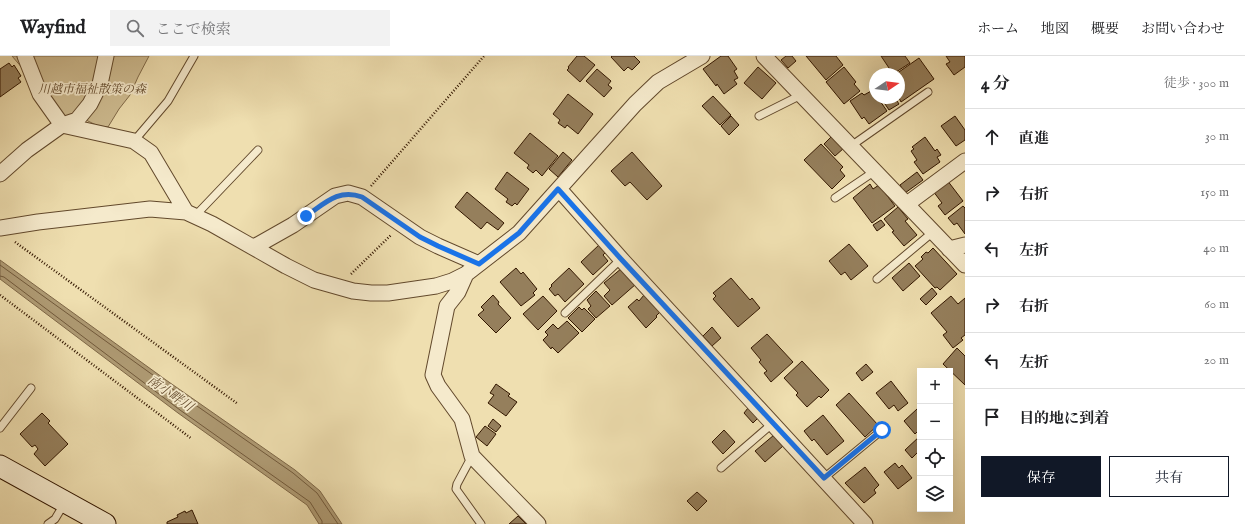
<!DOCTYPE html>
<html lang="ja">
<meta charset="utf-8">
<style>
body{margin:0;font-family:"IM FELL English","Noto Serif JP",serif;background:#f2f2f2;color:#202124}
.controls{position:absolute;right:12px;bottom:12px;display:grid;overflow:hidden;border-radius:0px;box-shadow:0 4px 16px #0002}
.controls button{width:36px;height:36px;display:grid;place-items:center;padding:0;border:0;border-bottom:1px solid #e0e0e0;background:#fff;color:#202124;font:20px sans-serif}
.compass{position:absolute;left:869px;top:12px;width:36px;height:36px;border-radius:50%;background:#fff;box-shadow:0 4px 16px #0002;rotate:77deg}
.stop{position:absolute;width:12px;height:12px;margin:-9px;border:3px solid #1a73e8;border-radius:50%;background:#fff}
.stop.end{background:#1a73e8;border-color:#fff;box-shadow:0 1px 4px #0008}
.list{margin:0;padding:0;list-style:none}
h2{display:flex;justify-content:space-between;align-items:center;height:52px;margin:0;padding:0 16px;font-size:17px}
h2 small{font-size:13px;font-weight:400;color:#757577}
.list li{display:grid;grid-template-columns:26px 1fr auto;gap:12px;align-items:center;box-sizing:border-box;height:56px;padding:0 16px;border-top:1px solid #e0e0e0}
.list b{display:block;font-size:15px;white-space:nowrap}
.list em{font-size:13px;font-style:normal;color:#757577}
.actions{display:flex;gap:8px;padding:12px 16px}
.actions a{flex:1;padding:9px 0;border:1px solid #111827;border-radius:0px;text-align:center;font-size:14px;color:#111827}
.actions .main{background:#111827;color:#fff}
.icon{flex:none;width:22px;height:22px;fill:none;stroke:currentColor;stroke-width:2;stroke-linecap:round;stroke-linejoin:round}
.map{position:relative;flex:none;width:965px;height:468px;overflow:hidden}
header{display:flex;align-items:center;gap:24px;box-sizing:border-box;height:56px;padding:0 20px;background:#fff;border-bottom:1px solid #e0e0e0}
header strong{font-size:19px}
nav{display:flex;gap:22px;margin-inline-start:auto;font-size:14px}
.search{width:280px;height:36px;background:#f2f2f2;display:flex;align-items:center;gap:10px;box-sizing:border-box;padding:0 14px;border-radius:0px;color:#757577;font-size:15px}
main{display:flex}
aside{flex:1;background:#fff}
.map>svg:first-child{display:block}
.green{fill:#cfbd92;stroke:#816a49}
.water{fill:#af9b74;stroke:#7d6646}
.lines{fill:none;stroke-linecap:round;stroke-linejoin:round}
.shore{stroke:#71593a;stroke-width:1}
.building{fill:#957f5c;stroke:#331700}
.lane-casing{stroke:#62492c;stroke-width:9}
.street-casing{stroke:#62492c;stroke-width:17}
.secondary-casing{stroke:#331700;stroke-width:23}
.path{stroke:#331700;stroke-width:2.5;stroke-dasharray:1 2;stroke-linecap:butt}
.lane{stroke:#f5eacc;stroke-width:7}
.street{stroke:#f5eacc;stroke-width:15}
.secondary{stroke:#f5eacc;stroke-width:21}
.route{stroke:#1a73e8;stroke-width:5}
.labels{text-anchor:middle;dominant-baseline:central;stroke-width:3.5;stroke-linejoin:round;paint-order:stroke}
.park-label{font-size:12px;font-style:italic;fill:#62492c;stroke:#f5eacc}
.water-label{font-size:13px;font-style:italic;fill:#654c2e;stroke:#f5eacc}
</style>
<header>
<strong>Wayfind</strong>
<div class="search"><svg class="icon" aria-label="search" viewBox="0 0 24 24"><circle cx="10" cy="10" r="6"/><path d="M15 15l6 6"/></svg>ここで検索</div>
<nav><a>ホーム</a><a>地図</a><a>概要</a><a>お問い合わせ</a></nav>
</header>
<main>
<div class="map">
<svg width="965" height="468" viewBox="0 0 965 468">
<rect width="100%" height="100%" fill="#efdfb0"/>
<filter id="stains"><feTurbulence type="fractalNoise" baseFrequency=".005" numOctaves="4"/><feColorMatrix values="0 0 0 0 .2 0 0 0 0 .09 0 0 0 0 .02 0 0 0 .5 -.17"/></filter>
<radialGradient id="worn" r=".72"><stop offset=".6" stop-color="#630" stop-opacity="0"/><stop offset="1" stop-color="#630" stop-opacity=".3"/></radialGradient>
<path class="green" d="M12,0H149L138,21L130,39L119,53L108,71L98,70L86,64L64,61Z"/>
<path class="water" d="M0,204L166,324L295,414L320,435L342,468H319L307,449L178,357L0,223Z"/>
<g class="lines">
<path class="shore" d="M0,209L164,327L293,417L317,437L338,468
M0,220L4,221L180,354L310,446L322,465V468"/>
</g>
<path class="building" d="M577,0H584L595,9L580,26L567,14L569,12L568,11Z
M612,0H634L640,6L632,14L628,11L624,15L611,1Z
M721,0H728L737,13L734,15L738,22L734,24L737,28L724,38L717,28L716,30L703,13Z
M786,0H792L796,5L788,12L781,4Z
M806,0H836L843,9L826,24Z
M881,0H905L910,7L893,18Z
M946,0H965V11L954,19L946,8L950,6Z
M919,2L934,23L901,46L899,42V18H896Z
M9,7L12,11L14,9L21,20L18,22L21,26L0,41V13Z
M758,11L776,27L762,43L744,27Z
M844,11L856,26L854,28L860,35L844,48L826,26Z
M597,13L611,25L608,29L612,32L604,41L586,25Z
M873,34L875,37V42H878L887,55L869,68L864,61L862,63L850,45L862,37L864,39Z
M568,38L593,58L578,78L567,69L565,72L558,67L560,64L553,58Z
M713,40L731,59L720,69L702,50Z
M881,42H895L899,48L889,54Z
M731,60L739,69L729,79L721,70Z
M955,60L965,74V84L956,90L941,70Z
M530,77L558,100L542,120L536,114L533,117L527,112L529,109L514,97Z
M832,80L844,92L835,100L824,88Z
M925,81L935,95L937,93L941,99L937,101L940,106L923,118L914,106L917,104L911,95L914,93L912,91Z
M821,88L843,111L840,114L845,120L832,133L804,104Z
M563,96L572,104L558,121L549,113Z
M632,96L662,130L647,144L630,126L625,130L611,115Z
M507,116L529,133L517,149L515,147L512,150L506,146L508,143L495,133Z
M917,116L923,124L905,137L900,129Z
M947,124L963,145L945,159L938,150L942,147L933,135Z
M870,128L873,133L879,129L895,150L872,167L853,142Z
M467,136L504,167L498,174L487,166L481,173L455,151Z
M963,150L965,152V178L957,167L954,169L948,162Z
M898,151L908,163L905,165L917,179L904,190L892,176L894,175L884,163Z
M881,164L885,169L877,175L873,169Z
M600,188L607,195L603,199L608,205L593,219L581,206Z
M849,188L868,210L851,224L845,216L841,219L829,205Z
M933,192L957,218L940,234L937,231L935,232L915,210L923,203L921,201L926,196L928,197Z
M909,207L920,220L903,235L892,222Z
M516,212L521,218L523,216L537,233L533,237L535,239L521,250L500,226Z
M569,212L584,228L565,246L558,238L555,240L549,233L552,230L551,229Z
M622,212L636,228L612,249L604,240L610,234L604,227Z
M731,222L750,244L752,242L760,252L738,271L713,243L716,240L713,237Z
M932,232L937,238L926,249L920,243Z
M596,235L610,250L596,262L588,253L591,250L587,244Z
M493,239L499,246L498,248L511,262L496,277L478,259L484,254L481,251Z
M644,239L652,248L654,246L661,255L656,260L657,261L646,272L628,251L637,243L639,245Z
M543,240L557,255L538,274L523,258Z
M951,240L958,248L965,242V279L961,282L963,284L953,292L943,279L947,276L931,257Z
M579,251L582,254L584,252L595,263L582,276L568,262Z
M567,265L579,277L558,297L552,291L551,293L543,284L548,279L545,276L553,268L558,273Z
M712,271L721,282L712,290L703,280Z
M767,278L793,306L771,326L764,317L767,315L759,306L761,304L751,292Z
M957,292L965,300V329L943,308Z
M802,305L829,334L821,342L819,340L807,351L796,339L798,337L784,322Z
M866,308L873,316L862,325L856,317Z
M891,325L908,347L898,355L894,349L889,353L876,337Z
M496,328L510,338L508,340L517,346L506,360L488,347L494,339L490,337Z
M849,337L878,369L865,381L836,349Z
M748,352L758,362L753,367L744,357Z
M917,353L920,357V373L915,378L904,365Z
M42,357L50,365L48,367L68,388L45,410L34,398L38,393L35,389L32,391L20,378Z
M823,359L844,385L827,399L814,383L812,385L804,375Z
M493,363L501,370L496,376L488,370Z
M485,370L496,378L487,390L476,381Z
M724,374L735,386L723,398L712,386Z
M774,379L783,390L765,406L755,395Z
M920,380V398L918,396L912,402L905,394Z
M895,407L899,412L902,409L912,422L898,433L884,416Z
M865,411L879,429L874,434L876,437L864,447L845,427Z
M697,436L707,445L697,455L687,445Z
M192,454L198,468H167V466L178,461L177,459L185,455L186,457Z
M518,460L526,468H509Z"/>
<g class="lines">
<g class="lane-casing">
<path id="lane" d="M759,60L801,39
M134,85L168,45L194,0
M851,90L928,36
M835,142L875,115
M195,160L258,94
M877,223L933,176
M565,257L621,203
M0,372L31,332
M472,400L457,428L456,433L481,468
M721,412L773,367
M824,422L882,374
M48,468L55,463L64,448"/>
</g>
<g class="street-casing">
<path id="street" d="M764,0L965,209
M62,69L134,85L151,97L186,156
M62,69L77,64L90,48L100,28L106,0
M0,118L27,94L62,69L40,38L25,0
M559,133L621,203L865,468
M907,148L965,105
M0,172L38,166L150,153L186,156L212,168L286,210L314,224L353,235L371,237H388L436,230L452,225L466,218L519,177L635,48L658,26L702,0
M254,191L293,169L335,140L348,137L362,141L420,181L438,190L479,208
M949,193L965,189
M466,218L458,236L447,250L433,319L438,330L462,363L472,400L538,468"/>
</g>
<g class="secondary-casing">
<path id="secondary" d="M0,410L105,468"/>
</g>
<path class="path" d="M371,130L484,0
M15,186L238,348
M351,218L391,179
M0,239L192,383"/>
<use href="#lane" class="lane"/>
<use href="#street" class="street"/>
<use href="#secondary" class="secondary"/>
</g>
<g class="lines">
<path class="route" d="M306,160C324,148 338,132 362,141L420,181L438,190L479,208L519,177L558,133L621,203L824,422L882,374"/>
</g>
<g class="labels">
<g class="park-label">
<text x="92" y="33">川越市福祉散策の森</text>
</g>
<g class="water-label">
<text transform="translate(170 338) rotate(35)">南小畔川</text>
</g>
</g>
<rect width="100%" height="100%" filter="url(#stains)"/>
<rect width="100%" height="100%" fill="url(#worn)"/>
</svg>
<div class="controls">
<button>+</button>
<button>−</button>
<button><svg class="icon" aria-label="locate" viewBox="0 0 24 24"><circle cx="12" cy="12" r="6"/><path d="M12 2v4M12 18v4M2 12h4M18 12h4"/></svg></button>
<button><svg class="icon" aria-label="layers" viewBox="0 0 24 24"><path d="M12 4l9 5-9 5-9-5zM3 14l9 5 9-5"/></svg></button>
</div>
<svg class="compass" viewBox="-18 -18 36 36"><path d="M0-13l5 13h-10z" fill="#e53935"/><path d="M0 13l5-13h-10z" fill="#757577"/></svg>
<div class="stop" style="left:882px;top:374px"></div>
<div class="stop end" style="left:306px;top:160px"></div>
</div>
<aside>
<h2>4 分<small>徒歩 · 300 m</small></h2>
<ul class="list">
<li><svg class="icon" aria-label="ahead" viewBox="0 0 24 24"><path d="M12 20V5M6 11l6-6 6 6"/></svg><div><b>直進</b></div><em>30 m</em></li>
<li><svg class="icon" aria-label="right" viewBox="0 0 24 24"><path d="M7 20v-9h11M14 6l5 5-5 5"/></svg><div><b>右折</b></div><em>150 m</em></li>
<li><svg class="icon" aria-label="left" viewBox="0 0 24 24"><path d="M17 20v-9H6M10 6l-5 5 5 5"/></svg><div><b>左折</b></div><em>40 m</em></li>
<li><svg class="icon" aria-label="right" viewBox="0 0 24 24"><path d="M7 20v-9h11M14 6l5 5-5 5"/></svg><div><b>右折</b></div><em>60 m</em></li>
<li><svg class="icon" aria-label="left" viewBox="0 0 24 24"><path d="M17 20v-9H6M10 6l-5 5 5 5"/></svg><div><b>左折</b></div><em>20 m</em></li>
<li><svg class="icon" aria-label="arrive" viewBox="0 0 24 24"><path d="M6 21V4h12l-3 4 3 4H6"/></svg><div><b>目的地に到着</b></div></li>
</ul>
<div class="actions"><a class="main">保存</a><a>共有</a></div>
</aside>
</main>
